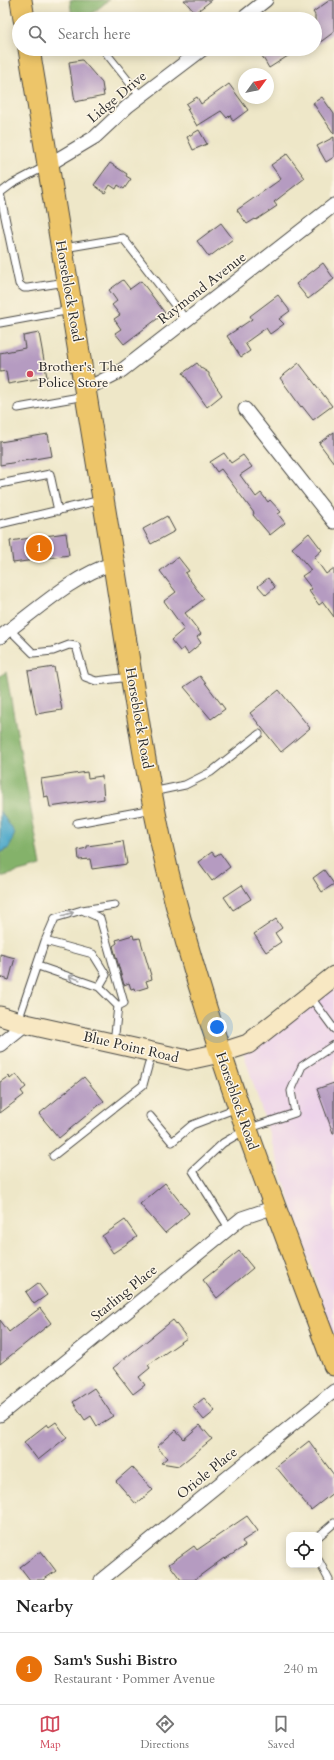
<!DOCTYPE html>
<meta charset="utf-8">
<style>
body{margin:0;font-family:Cardo,serif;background:#f6f6f6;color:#222}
.controls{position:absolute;right:12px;bottom:12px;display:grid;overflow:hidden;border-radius:8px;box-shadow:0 2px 10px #0003}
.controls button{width:36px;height:36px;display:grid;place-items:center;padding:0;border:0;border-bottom:1px solid #e0e0e0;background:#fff;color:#222;font:20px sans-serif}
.compass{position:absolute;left:238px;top:68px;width:36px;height:36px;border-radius:50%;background:#fff;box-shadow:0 2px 10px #0003;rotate:57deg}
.you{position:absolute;left:217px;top:1027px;width:14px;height:14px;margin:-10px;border:3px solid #fff;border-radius:50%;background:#1a73e8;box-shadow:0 0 0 6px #1a73e833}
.badge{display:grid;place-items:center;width:26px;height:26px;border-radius:50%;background:#d1495b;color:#fff;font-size:13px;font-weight:700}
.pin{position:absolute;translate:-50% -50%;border:2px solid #fff;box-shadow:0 1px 4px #0006}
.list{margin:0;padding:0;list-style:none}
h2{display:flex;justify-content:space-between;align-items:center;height:52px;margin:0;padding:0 16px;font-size:17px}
h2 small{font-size:13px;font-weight:400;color:#767676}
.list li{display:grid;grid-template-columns:26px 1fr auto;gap:12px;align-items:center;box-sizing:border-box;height:72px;padding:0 16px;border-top:1px solid #e0e0e0}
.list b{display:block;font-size:15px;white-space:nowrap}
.list p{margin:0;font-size:13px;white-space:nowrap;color:#767676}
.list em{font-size:13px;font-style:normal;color:#767676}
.icon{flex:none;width:22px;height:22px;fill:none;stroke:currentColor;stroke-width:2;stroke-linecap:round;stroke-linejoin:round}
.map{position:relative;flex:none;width:334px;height:1580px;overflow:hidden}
.search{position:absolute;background:#fff;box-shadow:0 2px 10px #0003;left:12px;right:12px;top:12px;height:44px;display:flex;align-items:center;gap:10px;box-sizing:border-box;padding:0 14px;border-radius:22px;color:#767676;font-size:15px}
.sheet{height:124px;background:#fff}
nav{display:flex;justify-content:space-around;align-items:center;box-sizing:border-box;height:56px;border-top:1px solid #e0e0e0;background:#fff;font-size:11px;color:#767676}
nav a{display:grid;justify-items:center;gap:2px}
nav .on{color:#d1495b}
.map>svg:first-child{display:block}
.built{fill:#ecd1ea}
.forest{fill:#84b26a;stroke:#586e4a}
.water{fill:#4ba7c9;stroke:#3b697a}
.building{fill:#b59bc1}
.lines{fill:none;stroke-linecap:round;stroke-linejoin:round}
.lane-casing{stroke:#484743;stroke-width:9}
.street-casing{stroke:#484743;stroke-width:15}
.secondary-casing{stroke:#484743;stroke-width:21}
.primary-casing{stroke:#484743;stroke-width:23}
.lane{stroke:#fff;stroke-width:7}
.street{stroke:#fff;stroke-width:13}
.secondary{stroke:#f8e8c3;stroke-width:19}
.primary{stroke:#edc569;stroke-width:21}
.oneway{stroke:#a0a0a0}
.poi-dot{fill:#d1495b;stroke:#fcf5e5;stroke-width:1.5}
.labels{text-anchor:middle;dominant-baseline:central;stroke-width:3;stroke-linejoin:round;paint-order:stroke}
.street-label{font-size:14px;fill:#2b2b2b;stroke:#fcf5e5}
.poi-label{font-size:14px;fill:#2b2b2b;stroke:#fcf5e5;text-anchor:start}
</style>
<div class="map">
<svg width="334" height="1580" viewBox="0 0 334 1580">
<rect width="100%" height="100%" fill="#fcf5e5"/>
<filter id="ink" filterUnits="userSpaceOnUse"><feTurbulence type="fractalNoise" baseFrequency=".025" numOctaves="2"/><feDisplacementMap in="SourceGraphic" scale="8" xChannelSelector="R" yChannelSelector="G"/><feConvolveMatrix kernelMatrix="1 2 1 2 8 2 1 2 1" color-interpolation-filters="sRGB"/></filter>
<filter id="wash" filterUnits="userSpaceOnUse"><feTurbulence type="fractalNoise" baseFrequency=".012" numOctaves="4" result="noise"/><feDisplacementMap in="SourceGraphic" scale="16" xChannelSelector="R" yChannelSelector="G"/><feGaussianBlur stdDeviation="0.9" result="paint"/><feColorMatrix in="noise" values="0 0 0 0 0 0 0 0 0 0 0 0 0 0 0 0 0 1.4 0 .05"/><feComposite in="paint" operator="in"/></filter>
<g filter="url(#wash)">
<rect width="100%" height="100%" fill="#eee7c8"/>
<path class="built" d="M334,983V1339L243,1051Z"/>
<path class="forest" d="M70,0H109L85,19H72Z
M6,672L41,866L0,877V676Z"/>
<path class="water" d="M0,811L15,833L9,848L0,853Z"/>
<g id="blocks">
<path class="building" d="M184,0H212L195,13Z
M330,0H334V32L315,46V15L313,12Z
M258,49H299L269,68Z
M82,60L102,83L104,96L75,102L69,62Z
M229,84L248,110L233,121L230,115L227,118L221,111L197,126L187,109L189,108L186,104L197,97L201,104Z
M322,97L334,114V134L313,103Z
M199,130L207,144L193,150L187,137Z
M334,137V157L326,162L317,146Z
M287,154L305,178L274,202L277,206L256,220L255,219L247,224L237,210L281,179L271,165Z
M110,163L127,174L126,176L131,179L124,189L118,185L116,189L110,185L105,193L94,185Z
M221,223L233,239L209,257L197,241Z
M323,263L334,279L308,299L296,284Z
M123,280L130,289L141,281L165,313L124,344L115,333L121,329L114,319L120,315L112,305L117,301L109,290Z
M278,295L290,311L279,319L284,324L270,334L266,328L245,343L250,351L241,357L227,336L252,319L250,316Z
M39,333L47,377L8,384L6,371L0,372V353L25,348L23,336Z
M197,363L201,368L209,373V376L222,395L207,407L183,373Z
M299,363L332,406L313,420L302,406L301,407L280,378Z
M334,432V463L319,443Z
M48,434L52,456L0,465V442Z
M224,453L231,463L243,455L252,467L240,475L256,497L261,493L268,502L270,500L281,512L278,514L285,523L270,535L253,515L254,513L221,469L217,472L210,462Z
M167,516L175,531L151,544L143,529Z
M66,533L69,555L13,563L10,541Z
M309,533L322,550L314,557L326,574L334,568V617L323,602L319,605L309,591L312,589L302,576L311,570L292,548Z
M178,557L189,571L185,573L204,599L185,613L201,634L197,637L201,643L188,654L184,648L180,651L171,640L184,629L164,601L176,592L160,571Z
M268,578L275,587L266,595L258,586Z
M54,667L62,710L36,714L28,671Z
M200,676L225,709L211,719L184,687Z
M279,690L310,728L281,752L250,713Z
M87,772L88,778L102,776L104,799L50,807L48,796L44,797L41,779Z
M123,841L127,864L92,869L90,859L79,860L78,850L87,848V846Z
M212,852L215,856L220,853L230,867L212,881L198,862Z
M324,870L334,884L322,892L313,878Z
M242,885L251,899L233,910L224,897Z
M276,919L282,928L275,933L281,942L266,952L254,934Z
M133,935L134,939L140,938L152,979L146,981L148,987L135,991L134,988L131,989L129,983L124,985L113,946L117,943L116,940Z
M0,954L15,958L9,980L0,977Z
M16,1074L26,1087L21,1091L24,1095L0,1113V1082L9,1076L10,1079Z
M84,1077L104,1101L59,1138L39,1114Z
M334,1083V1133H333L317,1089Z
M165,1183L189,1213L165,1233L140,1204Z
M125,1220L137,1237L113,1253L102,1236Z
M239,1251L253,1268L217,1298L203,1280Z
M38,1283L47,1295L34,1304L26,1292Z
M40,1308L51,1323L0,1364V1320L9,1332Z
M173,1320L187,1338L148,1365L150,1368L139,1377L145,1385L133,1394L113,1368Z
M94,1388L113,1416L97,1426L91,1416L85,1420L73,1402Z
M204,1398L215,1411L204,1420L193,1407Z
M56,1422L67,1437L38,1460L24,1442L47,1424L49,1427Z
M200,1425L212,1439L179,1466L161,1463L167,1458L157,1447L176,1430L184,1439Z
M309,1441L334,1475V1492L311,1510L276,1467Z
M132,1467L153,1490L136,1504L116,1481Z
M247,1516L258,1531L242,1541L245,1546L225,1559L224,1558L194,1580H181L169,1564L194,1546L197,1550Z
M41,1551L56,1571L43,1580H30L20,1567Z"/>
</g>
</g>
<g filter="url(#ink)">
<use href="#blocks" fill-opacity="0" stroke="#484743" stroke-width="1"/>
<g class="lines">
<g class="lane-casing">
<path id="lane" d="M103,49L141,97
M0,193L19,284L24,288H28L66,282
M0,193L12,184L46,166
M64,248L123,238L187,321
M0,323L71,310
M18,408L85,396
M0,484L50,474L58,511
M0,524L101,500
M10,630L33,653L53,651L69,645L76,646L85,677L96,681L130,677
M152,792L185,785L211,772L259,734
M77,823L153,809
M82,910L115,905
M45,941L93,954L106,975L99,987
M38,966L99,987L118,1006
M309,995L334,1029
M18,1021L45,941L55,918L82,910L100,918L124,1003L118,1006
M114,1043L118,1006
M150,1116L172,1142L192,1125L237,1108
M53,1156L143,1085L152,1052
M229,1228L193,1171L223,1143L247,1129L295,1113L291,1091L302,1066L334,1045
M319,1536L334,1523
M319,1561L329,1580"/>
</g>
<g class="street-casing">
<path id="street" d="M242,19L266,0
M48,165L95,137L128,106L203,49
M86,389L121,371L334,205
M245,409L334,522
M0,637C36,611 70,577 114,563
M0,1045L26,1024
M0,1415L242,1218L275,1207
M101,1580L334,1391"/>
</g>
<g class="secondary-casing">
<path id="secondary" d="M0,1016L26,1024L188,1060L220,1053L248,1044L334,976"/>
</g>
<g class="primary-casing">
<path id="primary" d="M21,0L24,19
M29,49C57,217 84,385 112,553C129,657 143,766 167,868C208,1038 273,1201 334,1365"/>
</g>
<use href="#lane" class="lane"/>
<use href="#street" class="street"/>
<use href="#secondary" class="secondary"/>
<use href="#primary" class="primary"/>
</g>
<defs><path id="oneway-shaft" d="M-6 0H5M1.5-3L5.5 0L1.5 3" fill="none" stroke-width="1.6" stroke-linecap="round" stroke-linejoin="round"/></defs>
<g class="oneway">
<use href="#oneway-shaft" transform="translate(68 914) rotate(-17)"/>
<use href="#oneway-shaft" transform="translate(74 978) rotate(-162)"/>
</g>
</g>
<circle class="poi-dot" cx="30" cy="374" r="4"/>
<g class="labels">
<g class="street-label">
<text transform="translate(117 97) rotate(-40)">Lidge Drive</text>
<text transform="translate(202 288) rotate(-38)">Raymond Avenue</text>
<text transform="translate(69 291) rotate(80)">Horseblock Road</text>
<text transform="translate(139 718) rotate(80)">Horseblock Road</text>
<text transform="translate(131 1047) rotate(13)">Blue Point Road</text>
<text transform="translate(237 1101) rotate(71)">Horseblock Road</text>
<text transform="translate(124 1293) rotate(-39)">Starling Place</text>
<text transform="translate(207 1473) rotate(-39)">Oriole Place</text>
</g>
<g class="poi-label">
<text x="38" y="366">Brother's, The<tspan x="38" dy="16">Police Store</tspan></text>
</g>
</g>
</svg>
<div class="controls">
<button><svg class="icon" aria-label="locate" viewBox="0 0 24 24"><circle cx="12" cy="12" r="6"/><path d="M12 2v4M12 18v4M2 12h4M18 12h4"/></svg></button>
</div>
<svg class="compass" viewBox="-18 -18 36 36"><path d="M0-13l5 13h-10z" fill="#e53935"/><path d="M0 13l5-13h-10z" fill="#767676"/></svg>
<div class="you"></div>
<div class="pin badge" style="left:39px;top:548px;background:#e8710a">1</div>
<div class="search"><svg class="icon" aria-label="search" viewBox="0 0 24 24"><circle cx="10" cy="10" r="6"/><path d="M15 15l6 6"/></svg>Search here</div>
</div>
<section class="sheet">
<h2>Nearby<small></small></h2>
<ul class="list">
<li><span class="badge" style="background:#e8710a">1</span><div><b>Sam's Sushi Bistro</b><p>Restaurant · Pommer Avenue</p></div><em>240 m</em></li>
</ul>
</section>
<nav>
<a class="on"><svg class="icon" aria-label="map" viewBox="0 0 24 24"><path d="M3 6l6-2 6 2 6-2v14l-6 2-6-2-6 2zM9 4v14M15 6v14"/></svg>Map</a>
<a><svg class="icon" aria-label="directions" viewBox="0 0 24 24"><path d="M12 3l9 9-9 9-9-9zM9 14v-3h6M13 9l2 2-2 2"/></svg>Directions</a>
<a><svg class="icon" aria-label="saved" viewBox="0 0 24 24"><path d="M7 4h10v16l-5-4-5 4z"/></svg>Saved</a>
</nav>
